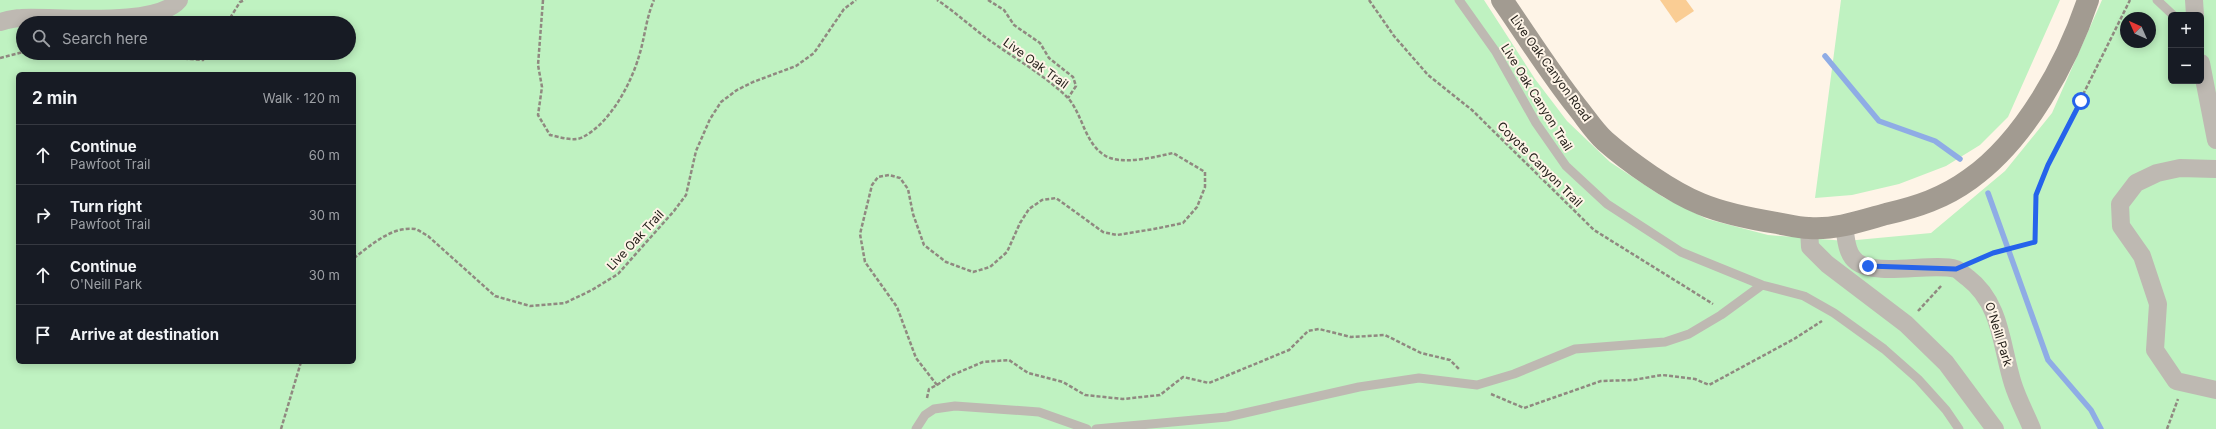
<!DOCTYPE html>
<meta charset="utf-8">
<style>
body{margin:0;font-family:Inter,sans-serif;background:#20242c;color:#f1f3f6}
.controls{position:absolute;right:12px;top:12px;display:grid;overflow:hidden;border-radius:6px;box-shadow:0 2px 10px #0003}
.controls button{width:36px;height:36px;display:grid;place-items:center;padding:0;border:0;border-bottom:1px solid #363941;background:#171b24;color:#f1f3f6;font:20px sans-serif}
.compass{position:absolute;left:2120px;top:12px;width:36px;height:36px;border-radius:50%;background:#171b24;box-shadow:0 2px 10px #0003;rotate:315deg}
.stop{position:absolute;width:12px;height:12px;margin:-9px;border:3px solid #2563eb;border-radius:50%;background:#fff}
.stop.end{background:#2563eb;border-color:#fff;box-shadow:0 1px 4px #0008}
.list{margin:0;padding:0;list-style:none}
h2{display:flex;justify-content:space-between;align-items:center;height:52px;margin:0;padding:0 16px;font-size:17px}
h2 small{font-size:13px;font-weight:400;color:#9ea1a6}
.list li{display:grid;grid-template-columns:26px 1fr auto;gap:12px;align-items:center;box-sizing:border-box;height:60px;padding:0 16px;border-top:1px solid #363941}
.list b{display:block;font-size:15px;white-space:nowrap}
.list p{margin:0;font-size:13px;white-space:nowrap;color:#9ea1a6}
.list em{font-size:13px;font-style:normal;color:#9ea1a6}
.icon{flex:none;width:22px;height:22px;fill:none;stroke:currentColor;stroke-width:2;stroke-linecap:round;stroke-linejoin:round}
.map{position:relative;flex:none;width:2216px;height:429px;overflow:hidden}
.search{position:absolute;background:#171b24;box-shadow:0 2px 10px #0003;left:16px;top:16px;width:340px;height:44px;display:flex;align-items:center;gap:10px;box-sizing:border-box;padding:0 14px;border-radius:22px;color:#9ea1a6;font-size:15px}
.panel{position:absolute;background:#171b24;box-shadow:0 2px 10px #0003;left:16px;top:72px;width:340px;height:292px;border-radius:6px}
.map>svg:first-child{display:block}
.green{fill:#bff2c1;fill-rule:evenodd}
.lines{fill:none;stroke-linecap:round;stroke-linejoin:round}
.stream{stroke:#8face5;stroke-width:5.5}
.building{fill:#facd94}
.path{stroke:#908980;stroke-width:2.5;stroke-dasharray:4 2;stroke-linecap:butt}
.lane{stroke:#beb9b2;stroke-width:9}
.street{stroke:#beb9b2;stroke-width:18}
.secondary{stroke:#a29b91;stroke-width:22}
.route{stroke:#2563eb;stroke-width:5}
.labels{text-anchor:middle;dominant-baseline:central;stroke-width:4;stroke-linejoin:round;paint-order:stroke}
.street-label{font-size:12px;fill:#25211b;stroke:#fef4e7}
</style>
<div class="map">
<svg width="2216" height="429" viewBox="0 0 2216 429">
<rect width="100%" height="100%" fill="#fef4e7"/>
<path class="green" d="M0,0H1484L1535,79L1567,121L1610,162L1663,197L1707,219L1768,235L1846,241L1931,233L2005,171L2052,113L2102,0H2216V429H0ZM2171,15H2201V81H2171ZM2126,18H2150V42H2126ZM23,23H349V53H23ZM18,74H354V362H18Z
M1841,0H2060L2008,117L1980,145L1946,166L1899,184L1852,195L1815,198Z"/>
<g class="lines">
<path class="stream" d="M1825,56L1879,121L1935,141L1960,159
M1988,193L2048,360L2091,410L2101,429"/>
</g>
<path class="building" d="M1660,0H1686L1694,11L1676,23Z"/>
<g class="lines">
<path class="path" d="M543,0L538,65L542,87L538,115L550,135C560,137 574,142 583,137C610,123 631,84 639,56C645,37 646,18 654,0
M988,0L1004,10L1014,25L1040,43L1049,58L1073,77L1076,86L1068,98
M1369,0L1394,36L1428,75L1472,110L1594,230L1713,304
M227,23L240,2L245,0
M106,53L203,60L208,53
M0,58L23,52
M354,258C371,245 392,226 415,229C419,230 424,234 428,236L495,296L530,306L565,303L592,290L618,274L674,211L686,195L696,151L710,119L721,102L737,90L753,82L796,66L814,53L844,9L856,0
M1974,261L1993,253L2035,242L2036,195L2048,165L2130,0
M1918,311L1942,285
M937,385L950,376L983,362L1009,360L1028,373L1063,382L1085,395L1123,399L1160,395L1183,377L1209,383L1289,350L1308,331L1319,329L1351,337L1385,335L1421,353L1450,360L1459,369
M1491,394L1524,408L1601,381L1633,380L1662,375L1695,379L1709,385L1794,339L1822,321
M927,398L929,389L937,385L916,358L897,307L865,262L860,234L872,185L878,177L889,175L900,178L908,189L913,214L924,245L946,262L973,272L990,267L1007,252L1020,223L1029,209L1042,200L1056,198L1103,232L1117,235L1154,229L1183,223L1197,207L1205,187V172L1173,153C1155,157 1120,166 1104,155C1084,142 1082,112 1067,97C1042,73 1012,57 985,37C969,25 954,11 937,0
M281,429L301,362
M2167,429L2178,399"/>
<path class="lane" d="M1459,0L1496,52L1536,123L1566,166L1607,204L1681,252L1762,285L1804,296L1834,313L1884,349L1918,379L1946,410L1959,429
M2157,0L2173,15
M916,429L925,415L934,409L955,406L1039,412L1087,429
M1096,429L1227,417L1359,387L1419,378L1477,385L1514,374L1575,349L1665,342L1689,334L1721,315L1762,285"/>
<path class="street" d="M2194,0L2195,15
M0,22C7,20 14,18 21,18C56,16 156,28 179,0
M2201,63L2216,140
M2216,169L2180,168L2157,173L2136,183L2120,204L2121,226L2142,256L2158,304L2155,350L2176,381L2216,390
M1844,225C1846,237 1846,254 1857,262C1876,277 1933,262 1956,269C1960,271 1965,276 1968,278C2002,304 2001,347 2013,384C2018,400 2026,414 2032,429
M1809,228L1810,247L1827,264L1906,324L1946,363L1995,429"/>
<path class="secondary" d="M1502,0C1527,36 1550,73 1577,107C1586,118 1594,131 1605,141C1629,162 1671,192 1701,204C1725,214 1752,219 1777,223C1788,225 1798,228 1809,228C1835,230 1861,221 1886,214C1917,207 1944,198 1970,179C2025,140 2067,63 2088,0"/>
</g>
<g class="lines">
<path class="route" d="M1868,266L1956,269L1993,253L2035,242L2036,195L2048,165L2081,101"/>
</g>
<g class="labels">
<g class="street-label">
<text transform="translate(1036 63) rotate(36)">Live Oak Trail</text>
<text transform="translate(1551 68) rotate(54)">Live Oak Canyon Road</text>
<text transform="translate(1537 97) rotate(58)">Live Oak Canyon Trail</text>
<text transform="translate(1540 164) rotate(45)">Coyote Canyon Trail</text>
<text transform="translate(635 240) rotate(-47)">Live Oak Trail</text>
<text transform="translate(1999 334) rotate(73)">O'Neill Park</text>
</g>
</g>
</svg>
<div class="controls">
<button>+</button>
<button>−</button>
</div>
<svg class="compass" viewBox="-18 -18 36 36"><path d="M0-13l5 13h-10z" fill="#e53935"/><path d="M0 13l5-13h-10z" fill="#9ea1a6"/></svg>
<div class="stop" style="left:2081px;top:101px"></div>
<div class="stop end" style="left:1868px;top:266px"></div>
<div class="search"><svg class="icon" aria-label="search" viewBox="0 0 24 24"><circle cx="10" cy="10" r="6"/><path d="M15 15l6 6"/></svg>Search here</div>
<section class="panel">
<h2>2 min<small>Walk · 120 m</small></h2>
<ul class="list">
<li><svg class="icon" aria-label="ahead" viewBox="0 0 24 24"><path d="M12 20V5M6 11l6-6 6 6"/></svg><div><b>Continue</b><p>Pawfoot Trail</p></div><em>60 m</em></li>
<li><svg class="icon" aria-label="right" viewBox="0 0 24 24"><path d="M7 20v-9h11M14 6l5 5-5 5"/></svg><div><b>Turn right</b><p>Pawfoot Trail</p></div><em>30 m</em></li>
<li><svg class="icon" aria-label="ahead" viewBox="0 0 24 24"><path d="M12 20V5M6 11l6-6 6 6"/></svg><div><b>Continue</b><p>O'Neill Park</p></div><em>30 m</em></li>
<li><svg class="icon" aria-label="arrive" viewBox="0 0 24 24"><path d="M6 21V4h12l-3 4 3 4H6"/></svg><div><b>Arrive at destination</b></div></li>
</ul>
</section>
</div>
